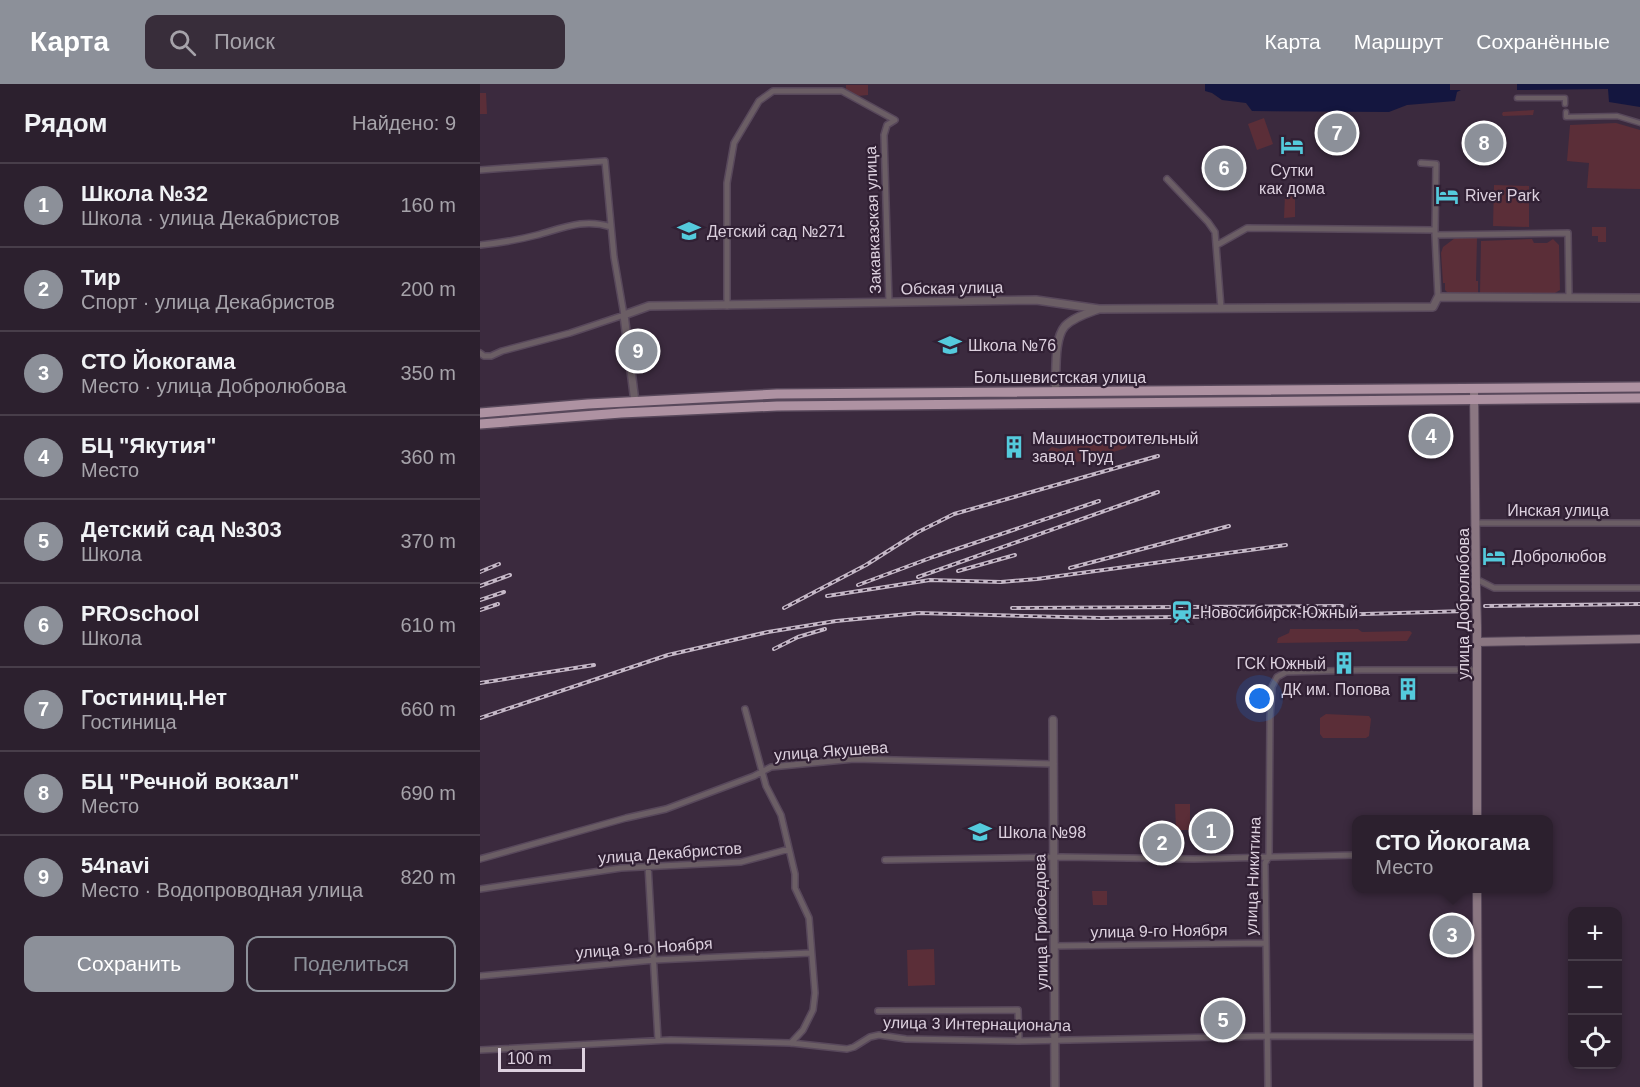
<!DOCTYPE html>
<html lang="ru">
<meta charset="utf-8">
<style>
body{margin:0;font-family:Helvetica,sans-serif;background:#382d3a;color:#f1f3f6}
.controls{position:absolute;right:18px;bottom:18px;display:grid;overflow:hidden;border-radius:12px;box-shadow:0 3px 9px #0003}
.controls button{width:54px;height:54px;display:grid;place-items:center;padding:0;border:0;border-bottom:2px solid #483e4a;background:#2c202e;color:#f1f3f6;font:30px sans-serif}
.scale{position:absolute;left:18px;bottom:15px;width:87px;box-sizing:border-box;padding-left:6px;border:3px solid #ddd1df;border-top:0;font-size:16px;line-height:21px;white-space:nowrap;color:#ddd1df;-webkit-text-stroke:4px #312034;paint-order:stroke}
.you{position:absolute;left:780px;top:615px;width:21px;height:21px;margin:-15px;border:4px solid #fff;border-radius:50%;background:#1a73e8;box-shadow:0 0 0 9px #1a73e833}
.badge{display:grid;place-items:center;width:39px;height:39px;border-radius:50%;background:#8c9099;color:#fff;font-size:20px;font-weight:700}
.pin{position:absolute;translate:-50% -50%;border:3px solid #fff;box-shadow:0 2px 6px #0006}
.popup{position:absolute;left:872px;top:731px;width:201px;height:78px;box-sizing:border-box;display:grid;place-content:center;border-radius:12px;background:#2c202e;filter:drop-shadow(0 2px 4px #0005);font-size:20px;white-space:nowrap;color:#a6a3aa}
.popup b{font-size:22px;color:#f1f3f6}
.popup::after{content:'';position:absolute;left:50%;top:100%;margin-left:-12px;border:12px solid transparent;border-top-color:#2c202e}
.list{margin:0;padding:0;list-style:none}
h2{display:flex;justify-content:space-between;align-items:center;height:78px;margin:0;padding:0 24px;font-size:26px}
h2 small{font-size:20px;font-weight:400;color:#a6a3aa}
.list li{display:grid;grid-template-columns:39px 1fr auto;gap:18px;align-items:center;box-sizing:border-box;height:84px;padding:0 24px;border-top:2px solid #483e4a}
.list b{display:block;font-size:22px;white-space:nowrap}
.list p{margin:0;font-size:20px;white-space:nowrap;color:#a6a3aa}
.list em{font-size:20px;font-style:normal;color:#a6a3aa}
.actions{display:flex;gap:12px;padding:18px 24px}
.actions a{flex:1;padding:14px 0;border:2px solid #8c9099;border-radius:12px;text-align:center;font-size:21px;color:#8c9099}
.actions .main{background:#8c9099;color:#fff}
.icon{flex:none;width:33px;height:33px;fill:none;stroke:currentColor;stroke-width:2;stroke-linecap:round;stroke-linejoin:round}
.map{position:relative;flex:none;width:1160px;height:1003px;overflow:hidden}
header{display:flex;align-items:center;gap:36px;box-sizing:border-box;height:84px;padding:0 30px;background:#8c9099;color:#fff}
header strong{font-size:28px}
nav{display:flex;gap:33px;margin-inline-start:auto;font-size:21px}
.search{width:420px;height:54px;background:#382d3a;display:flex;align-items:center;gap:15px;box-sizing:border-box;padding:0 21px;border-radius:12px;color:#a6a3aa;font-size:22px}
main{display:flex}
aside{flex:1;background:#2c202e}
.map>svg:first-child{display:block}
.green{fill:#5b2e38}
.water{fill:#14163f}
.lines{fill:none;stroke-linecap:round;stroke-linejoin:round}
.pedestrian-casing{stroke:#58485b;stroke-width:7}
.minor-casing{stroke:#58485b;stroke-width:8}
.tertiary-casing{stroke:#58485b;stroke-width:10}
.secondary-casing{stroke:#58485b;stroke-width:10}
.trunk-casing{stroke:#58485b;stroke-width:12}
.pedestrian{stroke:#6b5e65;stroke-width:4}
.minor{stroke:#6b5e65;stroke-width:5}
.tertiary{stroke:#6b5e65;stroke-width:7}
.secondary{stroke:#8b7782;stroke-width:8}
.trunk{stroke:#ae92a2;stroke-width:9}
.rail-casing{stroke:#c5b8c7;stroke-width:4}
.rail{stroke:#312034;stroke-width:1.5;stroke-dasharray:4.5;stroke-linecap:butt}
.secondary-bridge-casing{stroke:#58485b;stroke-width:10;stroke-linecap:butt}
.secondary-bridge{stroke:#8b7782;stroke-width:8}
.labels{text-anchor:middle;dominant-baseline:central;stroke-width:4.5;stroke-linejoin:round;paint-order:stroke}
.poi-label{font-size:16px;fill:#ddd1df;stroke:#312034;text-anchor:start}
.street-label{font-size:16px;fill:#ddd1df;stroke:#312034}
</style>
<header>
<strong>Карта</strong>
<div class="search"><svg class="icon" aria-label="search" viewBox="0 0 24 24"><circle cx="10" cy="10" r="6"/><path d="M15 15l6 6"/></svg>Поиск</div>
<nav><a>Карта</a><a>Маршрут</a><a>Сохранённые</a></nav>
</header>
<main>
<aside>
<h2>Рядом<small>Найдено: 9</small></h2>
<ul class="list">
<li><span class="badge">1</span><div><b>Школа №32</b><p>Школа · улица Декабристов</p></div><em>160 m</em></li>
<li><span class="badge">2</span><div><b>Тир</b><p>Спорт · улица Декабристов</p></div><em>200 m</em></li>
<li><span class="badge">3</span><div><b>СТО Йокогама</b><p>Место · улица Добролюбова</p></div><em>350 m</em></li>
<li><span class="badge">4</span><div><b>БЦ &quot;Якутия&quot;</b><p>Место</p></div><em>360 m</em></li>
<li><span class="badge">5</span><div><b>Детский сад №303</b><p>Школа</p></div><em>370 m</em></li>
<li><span class="badge">6</span><div><b>PROschool</b><p>Школа</p></div><em>610 m</em></li>
<li><span class="badge">7</span><div><b>Гостиниц.Нет</b><p>Гостиница</p></div><em>660 m</em></li>
<li><span class="badge">8</span><div><b>БЦ &quot;Речной вокзал&quot;</b><p>Место</p></div><em>690 m</em></li>
<li><span class="badge">9</span><div><b>54navi</b><p>Место · Водопроводная улица</p></div><em>820 m</em></li>
</ul>
<div class="actions"><a class="main">Сохранить</a><a>Поделиться</a></div>
</aside>
<div class="map">
<svg width="1160" height="1003" viewBox="0 0 1160 1003">
<rect width="100%" height="100%" fill="#3b2a3e"/>
<path class="green" d="M366,1H388V11L377,12L366,6Z
M0,9H6L7,30H0Z
M1054,26L1053,31L1023,32L1022,30L1023,28Z
M784,34L793,60L777,66L768,40Z
M1136,39L1160,46V105L1107,104L1109,79L1087,77L1090,41Z
M1014,101L1049,102V143L1013,142Z
M805,111H815V133L804,134Z
M1112,143H1126V158H1118V152H1112Z
M975,154H997L996,197H998V209H968L965,206V199H963L961,169L963,163Z
M1052,155L1054,159H1067L1073,155L1079,161L1080,206L1075,209H1000L1001,157Z
M637,350L646,351L649,356L646,364C630,369 590,383 575,379L568,366L572,363L580,365L613,352Z
M810,545H878L882,548L930,547L932,549L927,557L797,559L798,554L809,549Z
M846,630L889,632L891,635L889,652L886,654H843L840,650V634Z
M695,720H710V746H696Z
M612,807H627V821H613Z
M454,865L455,901L428,902L427,866Z"/>
<path class="water" d="M725,0H970V6H981L977,8L975,17L927,21L909,28L772,27L766,19L742,16L732,9L725,7Z
M1037,0H1160V23L1129,18L1128,5L1037,6Z"/>
<g class="lines">
<g class="pedestrian-casing">
<path id="pedestrian" d="M1037,14H1085V20
M1086,28V33L1137,32L1160,39"/>
</g>
<g class="minor-casing">
<path id="minor" d="M941,79L956,80L955,151L958,213
M0,86L125,77L134,173L144,231L90,249L22,267L11,272H4L0,269
M687,95L728,138L735,148L741,224
M955,151L1088,149L1089,213
M0,161C19,159 38,156 57,151C83,144 104,134 131,143
M737,161L767,144L955,146
M247,222V99L254,59L279,17L293,7H362L415,36L407,41L404,51L409,219
M996,439H1160
M996,495L1014,504H1160
M265,625L286,702L301,731L315,790V804L329,834L335,909L333,926L323,946L311,959
M0,775L146,734L186,725L274,692L291,683L374,675L574,680
M405,776L582,773L714,775L876,771
M168,781L178,956
M0,805L141,784L261,778L309,765
M574,862L785,859
M0,892L174,876L331,869
M398,927L538,926L539,957
M0,966L190,956L311,959L367,965L374,963L390,953L399,951L426,955L539,957L788,952L998,953
M788,1003L785,779L789,773L790,634L792,603L797,593L806,588L882,586H997"/>
</g>
<g class="tertiary-casing">
<path id="tertiary" d="M575,308C577,290 573,256 585,242C594,233 608,229 619,225
M155,318L144,231L169,222L556,216L619,225L953,223L958,213L1160,214
M573,636L575,1003"/>
</g>
<g class="secondary-casing">
<path id="secondary" d="M994,304L996,504
M997,543V736
M997,558L1160,555
M997,804L998,1003"/>
</g>
<g class="trunk-casing">
<path id="trunk" d="M0,329L108,320L297,310L1160,303
M0,340L141,329L297,322L1160,314"/>
</g>
<use href="#pedestrian" class="pedestrian"/>
<use href="#minor" class="minor"/>
<use href="#tertiary" class="tertiary"/>
<use href="#secondary" class="secondary"/>
<use href="#trunk" class="trunk"/>
<g class="rail-casing">
<path id="rail" d="M590,484L749,442
M478,487L535,471
M0,488L19,480
M438,493L678,408
M378,501L453,473L619,417
M0,502L30,491
M347,512L450,496L521,498L557,495L806,461
M0,516L24,508
M1005,522L1160,520
M304,524L386,481L438,448L474,430L678,372
M532,524L862,522
M0,526L18,520
M294,565L318,553L345,545
M0,599L114,581
M0,634L188,571L288,548L356,537L439,529L621,534L851,531L986,527"/>
</g>
<use href="#rail" class="rail"/>
<g class="secondary-bridge-casing">
<path id="secondary-bridge" d="M996,504L997,543"/>
</g>
<use href="#secondary-bridge" class="secondary-bridge"/>
</g>
<defs>
<g id="hotel-bare" transform="scale(1.8)"><path d="M-6-4.5h1.5V1H6V5H4.5V3h-9V5H-6ZM-4 0a1.8 1.8 0 1 1 3.6 0ZM.5 0V-2.5h3Q6-2.5 6 0Z" fill="#54cadc" stroke="#312034" stroke-width="2.5" paint-order="stroke"/></g>
<g id="school-bare" transform="scale(1.8)"><path d="M0-5L7-2L0 1L-7-2ZM-4 1L0 2.5L4 1V4Q0 6-4 4Z" fill="#54cadc" stroke="#312034" stroke-width="2.5" paint-order="stroke"/></g>
<g id="building-bare" transform="scale(1.8)"><path d="M-4-6H4V6H1V3H-1V6H-4ZM-2.5-4.3h1.7v1.8h-1.7ZM.8-4.3h1.7v1.8H.8ZM-2.5-1h1.7V.8h-1.7ZM.8-1h1.7V.8H.8Z" fill="#54cadc" stroke="#312034" stroke-width="2.5" paint-order="stroke"/></g>
<g id="station-bare" transform="scale(1.8)"><path d="M-3-6H3Q5-6 5-4V2Q5 4 3 4L4.5 6H3L1.5 4h-3L-3 6H-4.5L-3 4Q-5 4-5 2V-4Q-5-6-3-6ZM-3.5-4v3h7v-3ZM-3.5 1v1.5H-2V1ZM2 1v1.5H3.5V1Z" fill="#54cadc" stroke="#312034" stroke-width="2.5" paint-order="stroke"/></g>
</defs>
<g fill-rule="evenodd">
<use href="#hotel-bare" x="812" y="61"/>
<use href="#hotel-bare" x="967" y="111"/>
<use href="#school-bare" x="209" y="147"/>
<use href="#school-bare" x="470" y="261"/>
<use href="#building-bare" x="534" y="363"/>
<use href="#hotel-bare" x="1014" y="472"/>
<use href="#station-bare" x="702" y="528"/>
<use href="#building-bare" x="864" y="579"/>
<use href="#building-bare" x="928" y="605"/>
<use href="#school-bare" x="500" y="748"/>
</g>
<g class="labels">
<g class="poi-label">
<text x="812" y="86" text-anchor="middle">Сутки<tspan x="812" dy="18">как дома</tspan></text>
<text x="985" y="111">River Park</text>
<text x="227" y="147">Детский сад №271</text>
<text x="488" y="261">Школа №76</text>
<text x="552" y="354">Машиностроительный<tspan x="552" dy="18">завод Труд</tspan></text>
<text x="1032" y="472">Добролюбов</text>
<text x="720" y="528">Новосибирск-Южный</text>
<text x="846" y="579" text-anchor="end">ГСК Южный</text>
<text x="910" y="605" text-anchor="end">ДК им. Попова</text>
<text x="518" y="748">Школа №98</text>
</g>
<g class="street-label">
<text transform="translate(393 136) rotate(-92)">Закавказская улица</text>
<text transform="translate(472 204) rotate(-1)">Обская улица</text>
<text x="580" y="293">Большевистская улица</text>
<text x="1078" y="426">Инская улица</text>
<text transform="translate(983 520) rotate(-90)">улица Добролюбова</text>
<text transform="translate(351 667) rotate(-4)">улица Якушева</text>
<text transform="translate(190 769) rotate(-4)">улица Декабристов</text>
<text transform="translate(773 792) rotate(-88)">улица Никитина</text>
<text transform="translate(561 838) rotate(-91)">улица Грибоедова</text>
<text transform="translate(679 847) rotate(-1)">улица 9-го Ноября</text>
<text transform="translate(164 864) rotate(-4)">улица 9-го Ноября</text>
<text transform="translate(497 940) rotate(1)">улица 3 Интернационала</text>
</g>
</g>
</svg>
<div class="controls">
<button>+</button>
<button>−</button>
<button><svg class="icon" aria-label="locate" viewBox="0 0 24 24"><circle cx="12" cy="12" r="6"/><path d="M12 2v4M12 18v4M2 12h4M18 12h4"/></svg></button>
</div>
<div class="scale">100 m</div>
<div class="you"></div>
<div class="pin badge" style="left:731px;top:747px">1</div>
<div class="pin badge" style="left:682px;top:759px">2</div>
<div class="pin badge" style="left:972px;top:851px">3</div>
<div class="popup"><b>СТО Йокогама</b>Место</div>
<div class="pin badge" style="left:951px;top:352px">4</div>
<div class="pin badge" style="left:743px;top:936px">5</div>
<div class="pin badge" style="left:744px;top:84px">6</div>
<div class="pin badge" style="left:857px;top:49px">7</div>
<div class="pin badge" style="left:1004px;top:59px">8</div>
<div class="pin badge" style="left:158px;top:267px">9</div>
</div>
</main>
